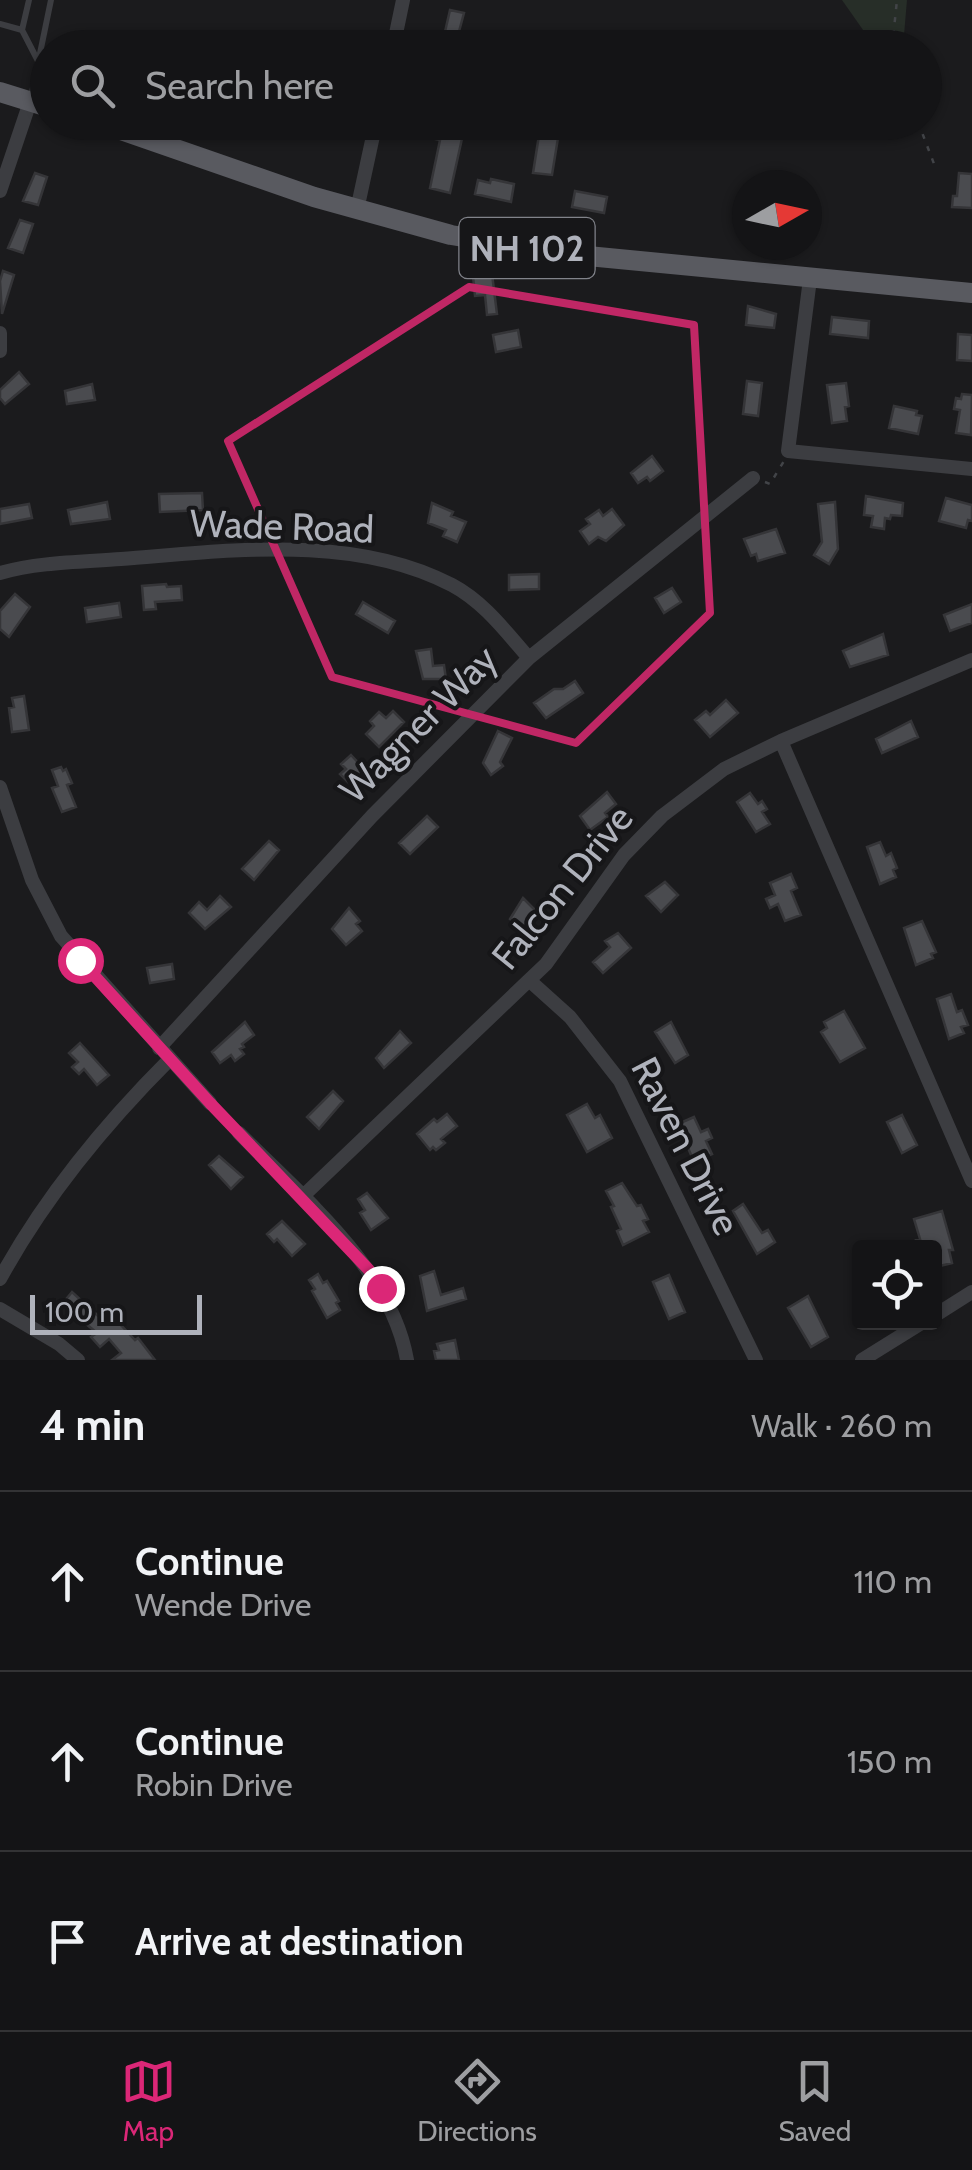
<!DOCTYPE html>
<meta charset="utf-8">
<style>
body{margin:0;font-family:Cabin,sans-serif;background:#1d1d1f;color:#f1f3f6}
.controls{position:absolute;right:30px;bottom:30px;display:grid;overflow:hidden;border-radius:10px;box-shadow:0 2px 8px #0004}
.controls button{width:90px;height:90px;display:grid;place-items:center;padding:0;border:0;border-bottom:2px solid #333335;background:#141416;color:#f1f3f6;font:50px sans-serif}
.compass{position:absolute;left:732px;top:170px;width:90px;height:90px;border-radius:50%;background:#141416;box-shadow:0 2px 8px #0004;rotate:81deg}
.scale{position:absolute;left:30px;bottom:25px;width:172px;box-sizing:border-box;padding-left:10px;border:5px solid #afb2bb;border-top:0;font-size:28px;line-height:35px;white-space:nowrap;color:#afb2bb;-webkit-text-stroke:8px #161618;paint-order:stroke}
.stop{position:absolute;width:30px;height:30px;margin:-22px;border:8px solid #db2777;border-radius:50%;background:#fff}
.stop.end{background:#db2777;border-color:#fff;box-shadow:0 2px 10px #0008}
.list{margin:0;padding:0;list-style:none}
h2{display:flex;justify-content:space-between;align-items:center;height:130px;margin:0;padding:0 40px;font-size:42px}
h2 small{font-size:32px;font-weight:400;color:#9d9ea1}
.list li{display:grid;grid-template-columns:65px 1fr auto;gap:30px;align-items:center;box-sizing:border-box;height:180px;padding:0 40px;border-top:2px solid #333335}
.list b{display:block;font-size:38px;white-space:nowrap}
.list p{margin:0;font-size:32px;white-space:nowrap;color:#9d9ea1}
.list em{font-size:32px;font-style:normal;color:#9d9ea1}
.icon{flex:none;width:55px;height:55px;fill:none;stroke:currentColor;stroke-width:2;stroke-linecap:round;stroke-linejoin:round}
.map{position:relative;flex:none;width:972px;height:1360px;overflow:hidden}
.search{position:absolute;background:#141416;box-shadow:0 2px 8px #0004;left:30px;right:30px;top:30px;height:110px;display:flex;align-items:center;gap:25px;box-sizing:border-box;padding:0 35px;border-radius:55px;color:#9d9ea1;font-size:38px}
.sheet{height:670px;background:#141416}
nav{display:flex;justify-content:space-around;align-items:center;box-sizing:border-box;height:140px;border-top:2px solid #333335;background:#141416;font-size:28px;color:#9d9ea1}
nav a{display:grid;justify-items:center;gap:5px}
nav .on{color:#db2777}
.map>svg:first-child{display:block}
.green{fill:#272e28}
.building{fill:#4a4b4f;stroke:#353538;stroke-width:2.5}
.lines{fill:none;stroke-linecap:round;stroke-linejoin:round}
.path{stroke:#424448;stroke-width:2.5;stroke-dasharray:5 8;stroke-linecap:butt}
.service{stroke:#3c3d41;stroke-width:6}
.minor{stroke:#3c3d41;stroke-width:14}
.primary{stroke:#595a60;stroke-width:20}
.route{stroke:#db2777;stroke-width:12}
.marked{fill:none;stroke:#c02765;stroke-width:8;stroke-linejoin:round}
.labels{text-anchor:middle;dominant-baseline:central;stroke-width:8;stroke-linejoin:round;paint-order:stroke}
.shield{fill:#161618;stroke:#81838a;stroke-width:2.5}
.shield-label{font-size:35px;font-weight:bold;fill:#afb2bb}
.street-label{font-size:38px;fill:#afb2bb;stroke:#161618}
</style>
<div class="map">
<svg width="972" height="1360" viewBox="0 0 972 1360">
<rect width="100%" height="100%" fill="#1b1b1d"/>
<path class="green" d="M842,0H907L903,47H875Z"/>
<path class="building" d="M450,10L464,13L457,39L444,36Z
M405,122L465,125L450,193L430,188L440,140L403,132Z
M539,135L558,138L552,175L533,173Z
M35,173L47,177L38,205L23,201Z
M959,173L972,174V208L952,207L953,196H957Z
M491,179L514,184L511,202L475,194L478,180L490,183Z
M575,191L607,197L604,213L572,207Z
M20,220L33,224L23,253L8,248Z
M3,271L14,275L2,314L0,281Z
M492,274L497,314L487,315L485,295L475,296L473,276Z
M748,306L776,314L774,328L746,325Z
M832,317L869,321L868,338L830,334Z
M518,330L521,347L496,352L493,335Z
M958,334L972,335V361L957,360Z
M19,372L29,384L5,404L0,398V390Z
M747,381L762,383L758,416L743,414Z
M846,383L849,406L845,407L847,421L832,423L827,385Z
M92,384L95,400L67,404L65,391Z
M962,394L972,395L971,435L956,433L960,410L954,409L956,398L961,399Z
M894,406L917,411L916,415L922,416L918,434L889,428Z
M652,456L663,471L650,481L647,477L638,483L631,473Z
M202,493L203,510L160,512L159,494Z
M866,496L903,503L902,516L891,515L890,519L885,518L884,529L871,527L873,516L864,515Z
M946,498L972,505V521L968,520L966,528L939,521Z
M107,502L110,519L71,524L68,510Z
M835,502L838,549L829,564L814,555L822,542L818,504Z
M432,503L453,512L451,516L466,522L457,542L443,536L446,530L428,523Z
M29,504L32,518L0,524V509Z
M612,509L624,525L606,541L598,537L589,544L580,531L590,524L586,519L599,510L603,516Z
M776,529L785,553L758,561L756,554L751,556L744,539Z
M539,574V589L509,590V575Z
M166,584L167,587L181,586L182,600L155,602L156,609L144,610L142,586Z
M672,588L681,602L664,613L655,598Z
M15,594L30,607L9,637L0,629V611Z
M363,602L395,621L388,633L356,614Z
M119,603L121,617L87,622L85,608Z
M972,604V623L950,631L944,615Z
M883,634L888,655L850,667L843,651Z
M431,649L433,666L444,665L446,679H423L416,651Z
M575,681L583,693L546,718L534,703L554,689H563Z
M24,696L29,730L12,732L9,708L14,707L12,698Z
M726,700L738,713L710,737L695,720L706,711L710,715Z
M393,711L404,722L379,747L366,734L374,726L370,721L379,712L386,718Z
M911,721L918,737L882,753L876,739Z
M498,731L512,738L500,762L503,766L491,775L483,763Z
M351,755L367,772L352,786L340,774L346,769L341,764Z
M61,767L63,771L66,769L72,783L67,785L76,807L62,812L52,788L58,786L52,770Z
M607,792L616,804L605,813L608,817L590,830L580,816Z
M750,793L758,804L762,801L767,809L762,812L770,824L756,832L737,802Z
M427,816L438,827L410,854L399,843Z
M269,841L279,850L254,880L242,869Z
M880,842L886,856L891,853L897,868L893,870L896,877L880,884L867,847Z
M791,874L797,888L791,891L801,915L785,921L778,904L770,908L766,899L775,895L770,883Z
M665,882L678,895L661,912L646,896Z
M220,896L231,907L205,929L189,913L199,902L207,910Z
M523,898L535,910L523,930L510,919Z
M349,908L360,921L356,924L362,931L346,945L332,929Z
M922,921L936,952L931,954L933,958L916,965L904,928Z
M618,933L631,948L603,973L593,962L610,947L605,941Z
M172,964L174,979L150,983L147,968Z
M951,994L957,1012L962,1010L968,1025L961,1027L964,1033L949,1039L937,999Z
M844,1011L865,1048L840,1062L821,1032L827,1028L824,1022Z
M245,1022L254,1035L242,1044L244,1047L240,1049L244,1054L235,1061L231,1055L220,1063L212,1052Z
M671,1022L688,1055L675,1063L655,1032Z
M400,1031L411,1043L384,1068L376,1058Z
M80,1043L109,1075L97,1085L84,1069L79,1074L72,1067L78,1062L69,1053Z
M333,1091L343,1101L319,1129L307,1117Z
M587,1104L595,1118L600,1115L612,1138L587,1152L567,1115Z
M447,1114L457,1126L441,1139L445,1143L436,1150L433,1147L430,1150L417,1134L434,1119L437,1122Z
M902,1115L917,1145L902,1153L887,1122Z
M694,1117L701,1132L708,1129L712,1138L706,1141L712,1154L694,1162L678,1124Z
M219,1156L243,1177L231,1189L209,1165Z
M622,1183L637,1206L641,1205L648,1219L643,1221L649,1232L623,1245L617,1231L621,1229L611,1207L614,1206L606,1191Z
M367,1193L388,1218L371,1230L360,1213L365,1210L358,1199Z
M743,1204L762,1233L768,1230L775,1242L757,1254L733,1211Z
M942,1211L953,1250H949L952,1263L936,1267L934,1248H918L916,1240L920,1239L914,1219Z
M282,1221L305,1244L292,1256L277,1239L274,1242L267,1234Z
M434,1271L441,1295L463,1288L466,1299L427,1311L420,1276Z
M318,1274L323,1283L327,1281L339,1301L336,1303L340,1310L327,1318L312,1291L315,1289L309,1280Z
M669,1275L685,1312L669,1319L653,1282Z
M72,1292L107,1324L118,1314L124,1320L120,1324L135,1340L138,1338L155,1360H112L121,1353L109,1339L100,1347L91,1337L97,1333L62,1304Z
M808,1296L828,1337L811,1347L788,1308Z
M455,1340L459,1360H436L434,1351L439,1350L437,1344Z"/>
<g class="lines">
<path class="path" d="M892,48L897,0
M918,122L936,169
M765,482L770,484L784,461
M218,1111L230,1123"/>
<path class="service" d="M0,24L22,30L38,61
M22,30L29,0
M31,97L51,0"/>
<path class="minor" d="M393,48L403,0
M0,191L30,102
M357,210L376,122
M810,279L788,451L972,469
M0,333V351
M0,573C38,562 82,562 121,559C229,551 353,533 452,585C484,602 506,632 529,658
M781,741L972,1181
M0,787L32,880L61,936L210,1103
M530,981L570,1017L620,1081L756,1360
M159,1048L372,816L529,658L753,478
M239,1133C302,1197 391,1268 407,1360
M302,1197L546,964L624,855L662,816L724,769L781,741L972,660
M0,1279C44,1198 105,1124 170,1059
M0,1309L59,1344L78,1360
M934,1316L972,1292
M862,1360L923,1322"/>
<path class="primary" d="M0,92L48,107
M98,122L314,197L451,235L567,254L972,293"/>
</g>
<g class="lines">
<path class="route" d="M80,960L210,1103L369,1270L381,1288"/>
</g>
<path class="marked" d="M469,287L694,325L710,613L576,743L332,677L228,441Z"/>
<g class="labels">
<rect class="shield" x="459.5" y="218" width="135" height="60" rx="8"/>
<g class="shield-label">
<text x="527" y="248">NH 102</text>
</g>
<g class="street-label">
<text transform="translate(282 526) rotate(2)">Wade Road</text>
<text transform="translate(418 724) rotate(-45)">Wagner Way</text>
<text transform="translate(562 887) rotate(-51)">Falcon Drive</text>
<text transform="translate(686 1146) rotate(63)">Raven Drive</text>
</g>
</g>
</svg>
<div class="controls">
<button><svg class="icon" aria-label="locate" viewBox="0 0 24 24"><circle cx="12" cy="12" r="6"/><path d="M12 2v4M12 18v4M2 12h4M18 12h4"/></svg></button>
</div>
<svg class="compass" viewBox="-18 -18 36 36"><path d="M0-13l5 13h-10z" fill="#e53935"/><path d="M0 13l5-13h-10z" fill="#9d9ea1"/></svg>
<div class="scale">100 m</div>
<div class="stop" style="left:80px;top:960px"></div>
<div class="stop end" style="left:381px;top:1288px"></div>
<div class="search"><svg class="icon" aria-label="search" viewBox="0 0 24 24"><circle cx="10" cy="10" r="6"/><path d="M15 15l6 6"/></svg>Search here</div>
</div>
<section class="sheet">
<h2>4 min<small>Walk · 260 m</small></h2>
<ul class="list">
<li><svg class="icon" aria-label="ahead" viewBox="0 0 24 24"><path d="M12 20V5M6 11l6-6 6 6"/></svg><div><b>Continue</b><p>Wende Drive</p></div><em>110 m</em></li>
<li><svg class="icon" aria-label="ahead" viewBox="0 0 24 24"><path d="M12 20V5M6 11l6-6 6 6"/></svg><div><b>Continue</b><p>Robin Drive</p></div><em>150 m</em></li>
<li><svg class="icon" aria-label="arrive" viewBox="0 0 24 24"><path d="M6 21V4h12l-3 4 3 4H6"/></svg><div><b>Arrive at destination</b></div></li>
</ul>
</section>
<nav>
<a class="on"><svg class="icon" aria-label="map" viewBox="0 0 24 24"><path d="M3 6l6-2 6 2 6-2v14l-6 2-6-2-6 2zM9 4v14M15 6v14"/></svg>Map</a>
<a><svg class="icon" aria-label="directions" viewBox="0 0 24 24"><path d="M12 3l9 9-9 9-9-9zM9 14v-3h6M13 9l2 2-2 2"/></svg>Directions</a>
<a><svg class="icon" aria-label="saved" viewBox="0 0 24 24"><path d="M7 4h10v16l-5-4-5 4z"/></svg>Saved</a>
</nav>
